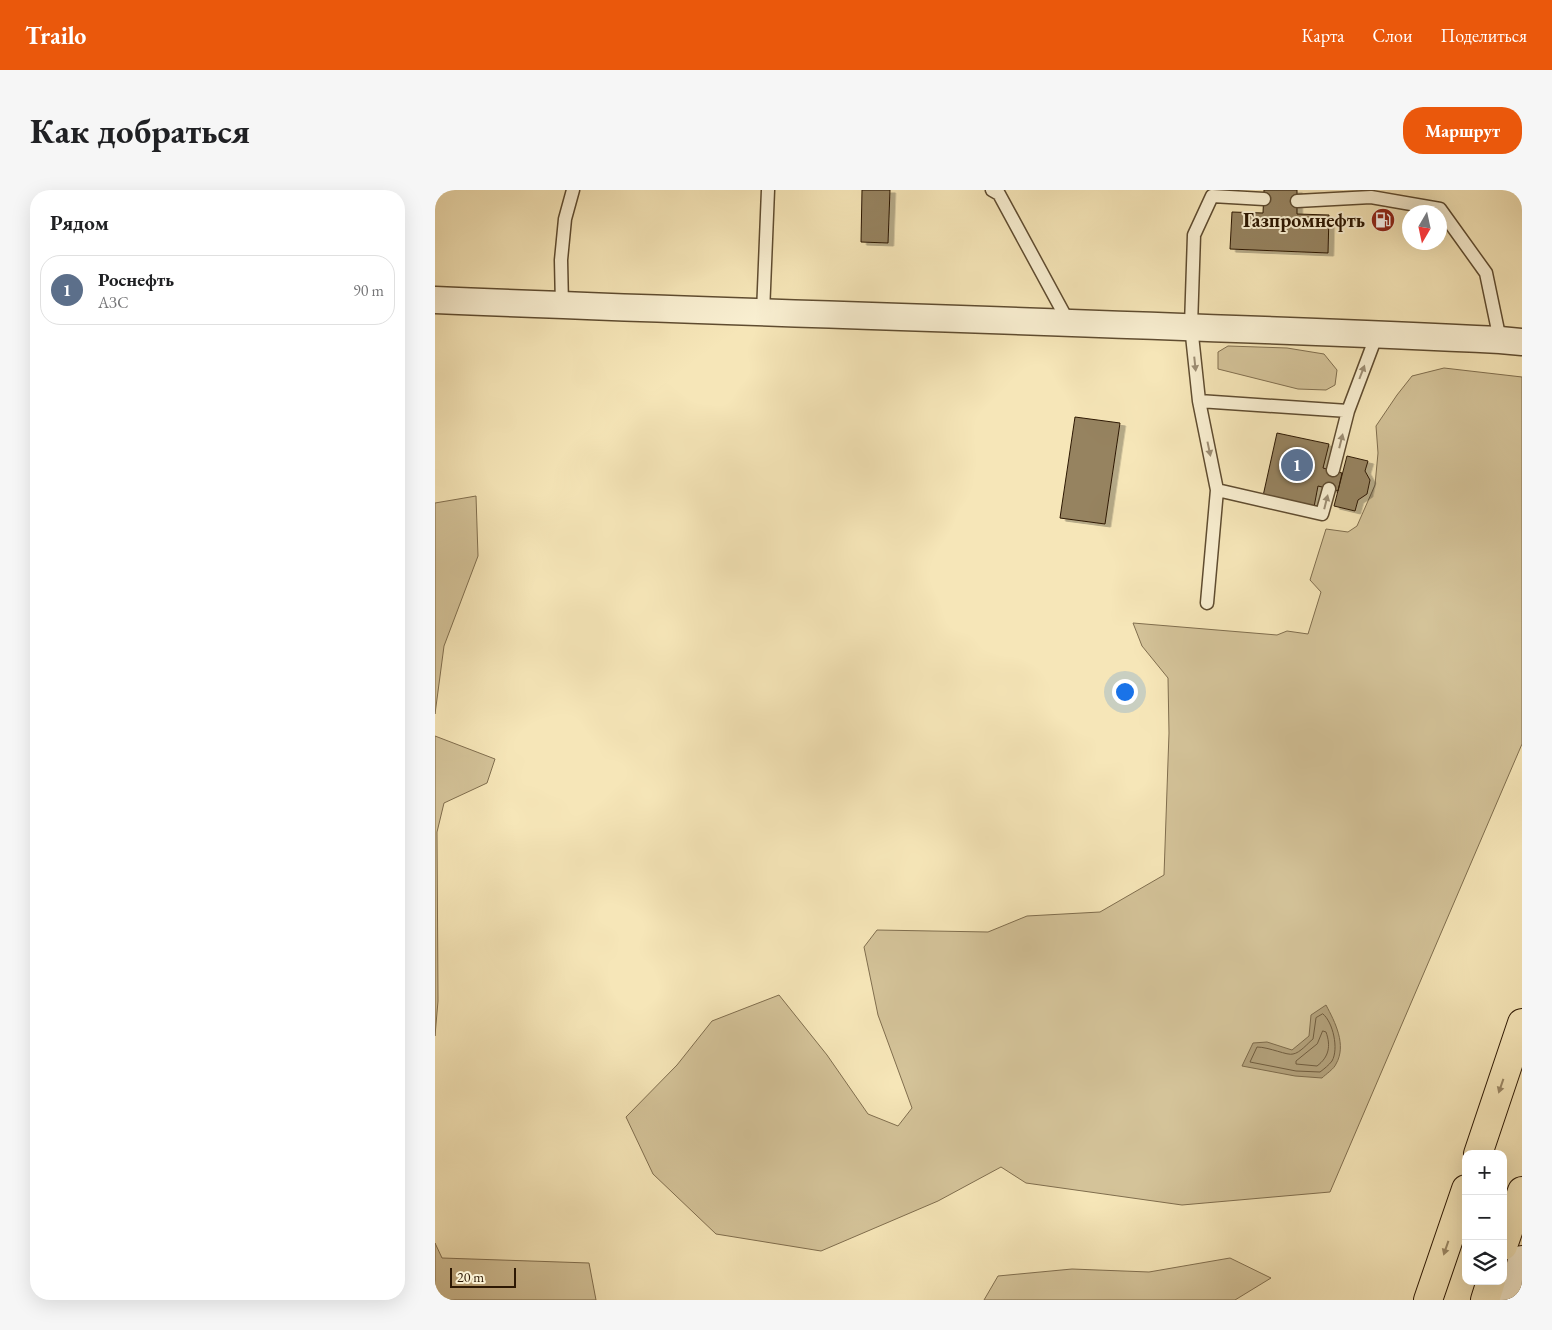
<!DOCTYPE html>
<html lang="ru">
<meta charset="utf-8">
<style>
body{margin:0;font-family:"EB Garamond",serif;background:#f6f6f6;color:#202124}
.controls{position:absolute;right:15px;bottom:15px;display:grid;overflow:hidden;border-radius:10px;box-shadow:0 5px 20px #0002}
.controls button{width:45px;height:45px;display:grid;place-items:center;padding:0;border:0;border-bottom:1px solid #e0e0e0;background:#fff;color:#202124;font:25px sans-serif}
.compass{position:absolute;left:967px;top:15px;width:45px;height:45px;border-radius:50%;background:#fff;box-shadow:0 5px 20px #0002;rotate:189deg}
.scale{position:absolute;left:15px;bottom:12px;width:66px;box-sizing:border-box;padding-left:5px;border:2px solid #2d1803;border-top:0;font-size:14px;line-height:18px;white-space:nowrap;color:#2d1803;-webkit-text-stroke:4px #f9efd1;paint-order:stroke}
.you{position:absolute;left:689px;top:501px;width:18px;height:18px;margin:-12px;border:4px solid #fff;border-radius:50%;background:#1a73e8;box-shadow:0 0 0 8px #1a73e833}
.badge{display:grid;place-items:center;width:32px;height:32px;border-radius:50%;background:#ea580c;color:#fff;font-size:16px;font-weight:700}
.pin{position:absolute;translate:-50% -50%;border:2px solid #fff;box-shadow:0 1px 5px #0006}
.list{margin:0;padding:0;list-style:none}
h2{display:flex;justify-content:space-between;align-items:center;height:65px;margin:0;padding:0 20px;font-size:21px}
h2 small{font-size:16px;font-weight:400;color:#757577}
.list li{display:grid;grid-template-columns:32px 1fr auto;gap:15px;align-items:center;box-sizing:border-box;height:70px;margin:0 10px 10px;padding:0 10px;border:1px solid #e0e0e0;border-radius:20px}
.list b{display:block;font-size:19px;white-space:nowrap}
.list p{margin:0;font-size:16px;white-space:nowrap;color:#757577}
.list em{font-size:16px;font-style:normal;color:#757577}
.icon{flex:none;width:28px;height:28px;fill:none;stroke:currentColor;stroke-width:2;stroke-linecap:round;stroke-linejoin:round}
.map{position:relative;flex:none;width:1087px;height:1110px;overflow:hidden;border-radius:20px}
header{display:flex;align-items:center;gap:30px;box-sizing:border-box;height:70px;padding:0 25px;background:#ea580c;color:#fff}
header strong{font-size:24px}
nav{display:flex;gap:28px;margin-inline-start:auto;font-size:18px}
.intro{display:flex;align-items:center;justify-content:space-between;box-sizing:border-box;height:120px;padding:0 30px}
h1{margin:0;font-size:35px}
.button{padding:12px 22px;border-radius:20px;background:#ea580c;color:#fff;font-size:18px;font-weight:700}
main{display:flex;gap:30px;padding:0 30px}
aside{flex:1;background:#fff;border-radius:20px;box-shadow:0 5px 20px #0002}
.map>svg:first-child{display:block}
.green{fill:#d4c399;stroke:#806e4e}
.water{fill:#b2a07a;stroke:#7d6a4a}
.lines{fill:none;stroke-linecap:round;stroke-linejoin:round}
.shore{stroke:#705c3e;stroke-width:1}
.building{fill:#968361;stroke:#2d1803;filter:url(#shadow)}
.service-casing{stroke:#5f4c30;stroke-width:15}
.minor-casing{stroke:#5f4c30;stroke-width:29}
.secondary-casing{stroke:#2d1803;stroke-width:30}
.trunk-casing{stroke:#2d1803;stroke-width:30}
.service{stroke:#f9efd1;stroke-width:12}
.minor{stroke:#f9efd1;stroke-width:26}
.secondary{stroke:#f9efd1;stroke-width:28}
.trunk{stroke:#f6e6b8;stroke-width:28}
.oneway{fill:#9d8e74}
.oneway2{fill:#9c8967}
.labels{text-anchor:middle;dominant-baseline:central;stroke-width:4;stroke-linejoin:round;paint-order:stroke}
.poi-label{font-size:20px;font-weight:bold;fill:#2d1803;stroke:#f9efd1;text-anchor:end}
</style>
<header>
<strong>Trailo</strong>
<nav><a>Карта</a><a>Слои</a><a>Поделиться</a></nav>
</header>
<div class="intro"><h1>Как добраться</h1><a class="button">Маршрут</a></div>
<main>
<aside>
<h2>Рядом<small></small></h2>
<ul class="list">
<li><span class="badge" style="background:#5c6f8a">1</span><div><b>Роснефть</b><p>АЗС</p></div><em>90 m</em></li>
</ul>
</aside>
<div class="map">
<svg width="1087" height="1110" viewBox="0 0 1087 1110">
<defs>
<filter id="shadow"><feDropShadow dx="5.5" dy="3" stdDeviation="0" flood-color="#0004"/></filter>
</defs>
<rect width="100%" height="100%" fill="#f6e6b8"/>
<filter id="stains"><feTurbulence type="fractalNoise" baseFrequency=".004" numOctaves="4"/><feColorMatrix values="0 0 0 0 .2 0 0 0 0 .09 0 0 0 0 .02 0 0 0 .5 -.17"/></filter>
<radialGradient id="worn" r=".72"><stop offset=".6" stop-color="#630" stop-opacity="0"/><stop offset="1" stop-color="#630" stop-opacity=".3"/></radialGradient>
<path class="green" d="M793,156L852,158L889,164L902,180L900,195L891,200L863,199L783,179V162Z
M1009,178L1087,187V554L895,1002L747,1015L591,993L566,977L503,1011L386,1061L281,1044L218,984L191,927L242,875L277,831L344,805L392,865L433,924L463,936L477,918L443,825L429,757L442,740L553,742L592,726L665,722L729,685L734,543L733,488L707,456L698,433L842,445L852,441L873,444L886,402L875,390L891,339L913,342L922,336L940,295L943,263L941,236L962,205L977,186Z
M41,306L43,366L9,456L0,524V313Z
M0,546L60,569L52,593L9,613L2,642L3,811L0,846Z
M0,1053L7,1068L154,1073L161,1110H0Z
M795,1068L836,1088L800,1110H549L563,1086L637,1079L714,1082Z"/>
<path class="water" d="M891,815C900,832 912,855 901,874C899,879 891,884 887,888L860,886L807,876L818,853L832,852L857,860L874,846L876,825Z"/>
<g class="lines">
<path class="shore" d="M888,824C898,832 904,859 897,871C894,875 889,879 885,882L861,881L815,872L822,857C834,857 853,866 858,864C865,863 873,853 878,849L881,828Z
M888,841L891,842C896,856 894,867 882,876L861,874V871L882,854Z"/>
</g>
<path class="building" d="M427,0H455L453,53L426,52Z
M829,0H862V24L894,25L893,63L795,59L797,22L828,23Z
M640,227L685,233L670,334L625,328Z
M842,243L894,254L888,278L907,283L903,301L883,296L879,317L828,306Z
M912,266L933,271L930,281L935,290L932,304L923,310L920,321L899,316Z"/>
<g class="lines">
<g class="service-casing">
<path id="service" d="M557,0L564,4L634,133
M829,9L777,6L759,45L756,136L764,211L782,300L887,324L894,299
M862,11L936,7L1005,19L1051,83L1065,150
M127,116L126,70L130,29L138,0
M328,123L333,0
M764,211L913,221
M898,280L913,221L942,144
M772,413L782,300"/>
</g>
<g class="minor-casing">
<path id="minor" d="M0,110C355,125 710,133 1065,150L1087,152"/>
</g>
<g class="secondary-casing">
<path id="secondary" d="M1078,1110L1087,1070"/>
</g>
<g class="trunk-casing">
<path id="trunk" d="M1043,964L1087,833
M1068,1056L1087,1001
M993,1110L1031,999
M1050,1110L1056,1091"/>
</g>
<use href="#service" class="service"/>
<use href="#minor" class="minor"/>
<use href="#secondary" class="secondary"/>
<use href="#trunk" class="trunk"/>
</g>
<defs><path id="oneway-solid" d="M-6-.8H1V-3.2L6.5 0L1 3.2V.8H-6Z" transform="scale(1.25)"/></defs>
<g class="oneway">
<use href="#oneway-solid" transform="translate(760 174) rotate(84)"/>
<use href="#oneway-solid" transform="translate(927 182) rotate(-69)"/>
<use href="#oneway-solid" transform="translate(906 251) rotate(-76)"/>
<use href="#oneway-solid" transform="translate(774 259) rotate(78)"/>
<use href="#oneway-solid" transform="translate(891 312) rotate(-76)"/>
</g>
<g class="oneway2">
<use href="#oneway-solid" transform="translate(1066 896) rotate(109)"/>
<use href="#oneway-solid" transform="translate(1011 1058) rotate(109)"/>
</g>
<defs>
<g id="fuel-disc" transform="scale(1.25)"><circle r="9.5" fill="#8f2418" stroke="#f9efd1"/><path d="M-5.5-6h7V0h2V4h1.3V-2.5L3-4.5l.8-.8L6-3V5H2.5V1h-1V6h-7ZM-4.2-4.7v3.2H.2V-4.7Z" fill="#fff"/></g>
</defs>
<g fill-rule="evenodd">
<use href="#fuel-disc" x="948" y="30"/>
</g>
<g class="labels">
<g class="poi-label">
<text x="930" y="30">Газпромнефть</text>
</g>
</g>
<rect width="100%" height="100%" filter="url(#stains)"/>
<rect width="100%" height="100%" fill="url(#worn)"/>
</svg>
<div class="controls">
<button>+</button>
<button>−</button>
<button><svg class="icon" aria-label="layers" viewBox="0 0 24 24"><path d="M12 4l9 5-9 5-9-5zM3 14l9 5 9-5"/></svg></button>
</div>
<svg class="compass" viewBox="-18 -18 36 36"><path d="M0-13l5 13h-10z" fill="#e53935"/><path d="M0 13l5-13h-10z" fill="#757577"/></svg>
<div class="scale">20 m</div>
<div class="you"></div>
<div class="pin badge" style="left:862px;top:275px;background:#5c6f8a">1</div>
</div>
</main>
